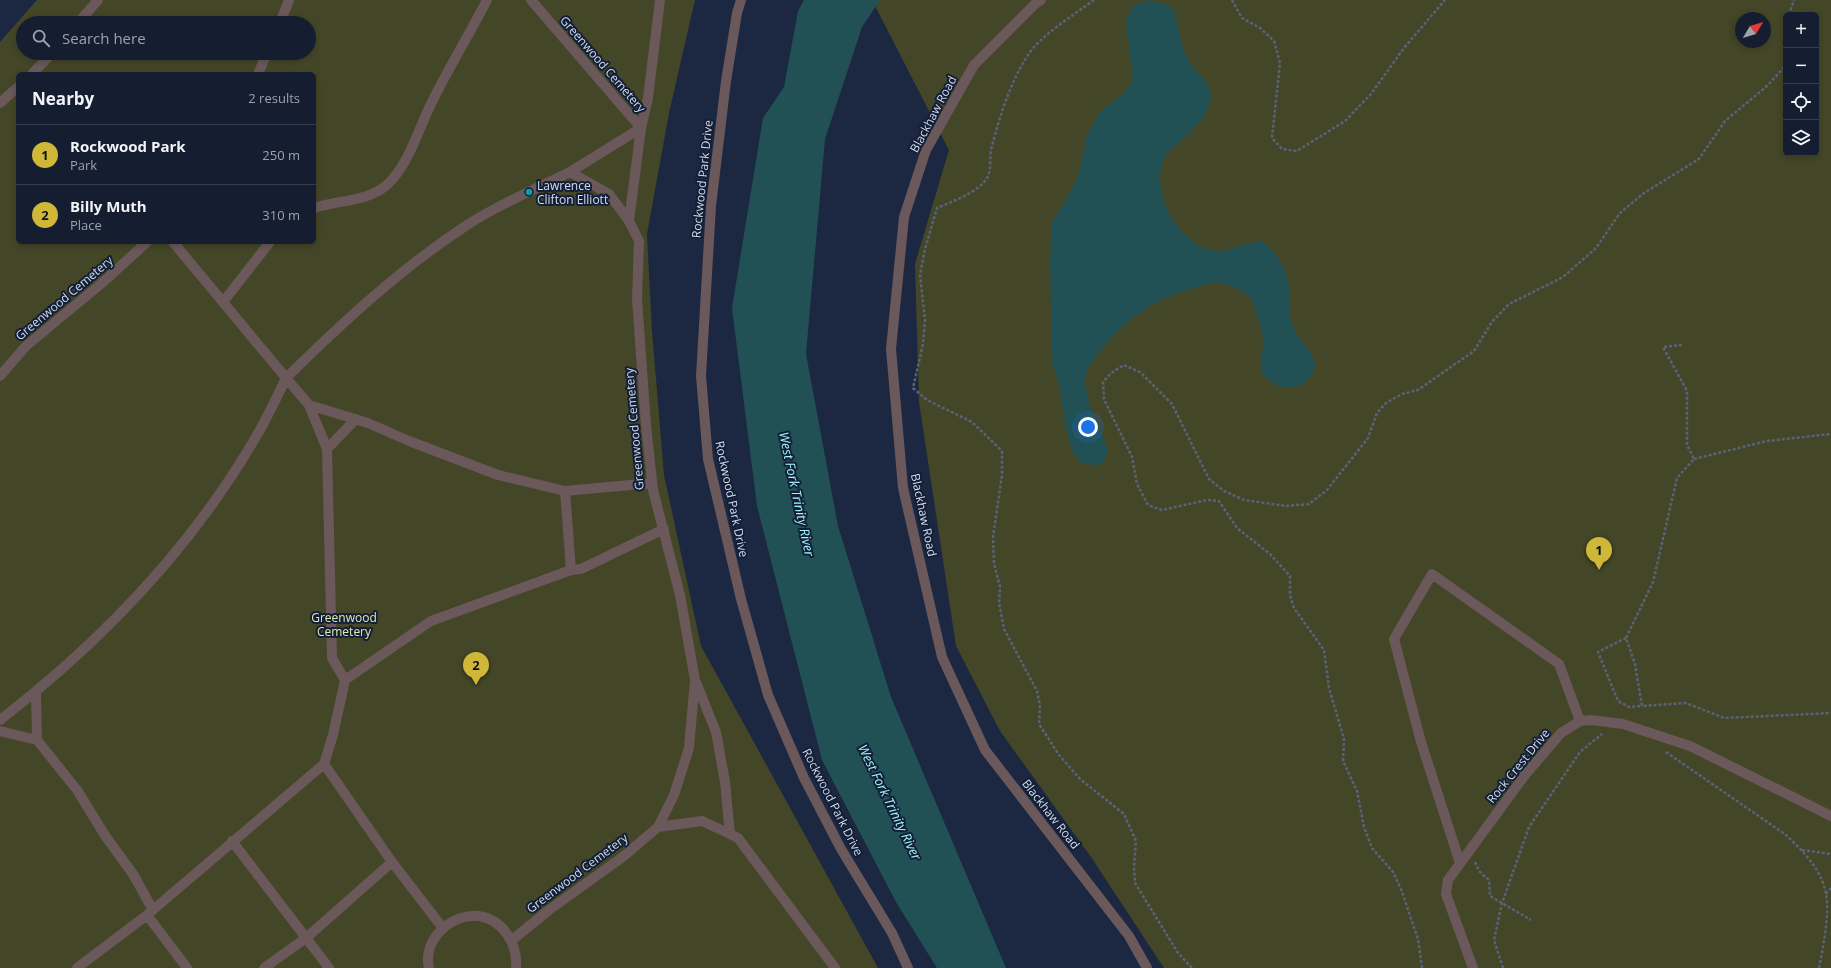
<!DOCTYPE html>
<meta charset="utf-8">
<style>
body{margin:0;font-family:"Open Sans",sans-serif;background:#222b3d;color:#f1f3f6}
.controls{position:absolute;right:12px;top:12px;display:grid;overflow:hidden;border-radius:6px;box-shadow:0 2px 6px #0003}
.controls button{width:36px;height:36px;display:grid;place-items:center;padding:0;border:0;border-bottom:1px solid #343c4d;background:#151e31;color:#f1f3f6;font:20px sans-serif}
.compass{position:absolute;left:1735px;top:12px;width:36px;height:36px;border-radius:50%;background:#151e31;box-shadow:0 2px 6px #0003;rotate:52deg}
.you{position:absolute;left:1088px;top:427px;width:14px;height:14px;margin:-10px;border:3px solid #fff;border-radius:50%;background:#1a73e8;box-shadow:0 0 0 6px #1a73e833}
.badge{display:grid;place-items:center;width:26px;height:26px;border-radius:50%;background:#cfb837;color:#111;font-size:13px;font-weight:700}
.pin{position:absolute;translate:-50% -33px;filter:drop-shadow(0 1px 2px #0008)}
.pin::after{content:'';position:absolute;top:21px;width:14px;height:12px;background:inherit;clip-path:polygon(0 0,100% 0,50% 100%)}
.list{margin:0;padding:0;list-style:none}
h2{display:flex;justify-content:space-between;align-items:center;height:52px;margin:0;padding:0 16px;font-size:17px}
h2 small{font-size:13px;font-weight:400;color:#9da2ab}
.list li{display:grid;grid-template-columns:26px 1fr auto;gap:12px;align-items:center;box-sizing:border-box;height:60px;padding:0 16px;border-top:1px solid #343c4d}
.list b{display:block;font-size:15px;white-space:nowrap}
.list p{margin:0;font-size:13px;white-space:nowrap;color:#9da2ab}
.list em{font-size:13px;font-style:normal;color:#9da2ab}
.icon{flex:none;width:22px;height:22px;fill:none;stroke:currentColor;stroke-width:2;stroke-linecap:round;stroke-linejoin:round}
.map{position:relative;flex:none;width:1831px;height:968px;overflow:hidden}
.search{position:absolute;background:#151e31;box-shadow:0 2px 6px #0003;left:16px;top:16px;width:300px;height:44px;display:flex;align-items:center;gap:10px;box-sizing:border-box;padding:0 14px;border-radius:22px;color:#9da2ab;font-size:15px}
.panel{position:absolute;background:#151e31;box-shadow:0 2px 6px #0003;left:16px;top:72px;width:300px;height:172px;border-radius:6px}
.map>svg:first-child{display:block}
.green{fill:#444628;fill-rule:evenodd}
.water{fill:#215155}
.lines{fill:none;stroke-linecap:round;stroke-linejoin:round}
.path{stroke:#58637a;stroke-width:2.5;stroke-dasharray:3 2;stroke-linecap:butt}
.minor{stroke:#6a585a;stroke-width:10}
.culture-dot{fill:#0f9aa8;stroke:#131f37;stroke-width:1.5}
.labels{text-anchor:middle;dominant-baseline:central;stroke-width:4;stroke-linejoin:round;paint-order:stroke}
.street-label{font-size:12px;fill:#d4ddee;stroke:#131f37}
.poi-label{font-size:12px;fill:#d4ddee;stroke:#131f37;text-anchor:start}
.park-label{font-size:12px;fill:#e5ebab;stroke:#131f37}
.water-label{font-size:13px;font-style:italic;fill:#a0f5fc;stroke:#131f37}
</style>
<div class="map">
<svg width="1831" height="968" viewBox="0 0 1831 968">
<rect width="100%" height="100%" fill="#1c2841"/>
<path class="green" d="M37,0H695L669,113L647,234L652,331L664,475L701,646L878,968H0V42ZM23,23H309V53H23ZM18,74H314V242H18Z
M872,0H1831V968H1164L1091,857L1000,731L956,646L919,402L915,264L949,150ZM1786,15H1816V153H1786ZM1741,18H1765V42H1741Z"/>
<path class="water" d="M804,0H880L862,27L825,139L806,354L838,526L891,697L1006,968H937L896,902L822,760L757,506L732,308L763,118L784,87L798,11Z
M1149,0L1166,4L1173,9C1180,27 1180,48 1191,64C1197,73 1212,85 1211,97C1209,115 1194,130 1181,141C1177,145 1170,149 1167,154C1145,188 1179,249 1219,251C1228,252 1239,244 1248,243C1253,242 1259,242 1263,242C1280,256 1289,272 1289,294C1290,305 1289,317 1293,327C1297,338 1317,356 1315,366C1313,377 1301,388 1289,388C1279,388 1266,381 1262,371C1259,363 1262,356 1263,347C1264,335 1257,309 1250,298C1247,294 1239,290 1235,288C1231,286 1227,284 1224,283C1216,282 1204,285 1197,287C1157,298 1123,319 1099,353C1095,358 1089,365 1087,371C1079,395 1102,430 1108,452L1103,462L1096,466L1082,463L1074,454L1067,435L1059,384L1052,363L1050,260L1052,222L1074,186L1080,169L1087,134L1101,111L1127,90L1133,80L1126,22L1130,10L1139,3Z"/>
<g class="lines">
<path class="path" d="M1094,0C1075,14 1040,36 1028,55C1011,81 1000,115 992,146C989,155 992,167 988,176C982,191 951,202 937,208L925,249L920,275L925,320L923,344L913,388L927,400L972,422L1002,451V475L993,537L994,563L1000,587L999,603L1004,629L1037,691L1040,705L1039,724L1059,755L1080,779L1124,814L1136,841L1134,867L1135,883L1178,953L1192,968
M1232,0L1242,18L1260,28L1274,41L1280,63L1272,138L1282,149L1297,151L1345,121L1371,94L1404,48L1445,0
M1789,15L1794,0
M1682,345L1663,347L1687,391V445L1694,459L1677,478L1653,582L1626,638L1635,664L1642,706L1686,703L1724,718L1831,713
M1694,459L1767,441L1831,434
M1626,638L1598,652L1618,701L1629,707L1642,706
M1666,752L1786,835C1803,851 1822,870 1826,894C1830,913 1823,948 1819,968
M1802,850L1831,854
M1475,862L1479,871L1489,880L1490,896L1531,920
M1826,894L1831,888
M1422,968L1418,939L1401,889L1393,872L1372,848L1364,827L1357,791L1343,761L1344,739L1329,688L1324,650L1294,608L1290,595V576L1270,554L1237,528L1219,501L1207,500L1162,510L1148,505L1137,484L1132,457L1104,399L1103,382L1111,373L1124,365L1140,372L1172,404L1209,479L1224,491L1244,500L1286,506L1309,504L1327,490L1368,438L1377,413L1386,403L1402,394L1418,390L1474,351L1492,322L1509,304L1563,277L1596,248L1620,213L1644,193L1699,159L1725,121L1767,86L1786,65
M1503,968L1494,940L1502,903L1529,827L1580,752L1602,734"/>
<path class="minor" d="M531,0L641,128L629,221
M741,0L737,13L726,81L711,206L701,376L708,459L741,599L768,695L804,778L841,849L892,933L908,968
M1041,0L1035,4L974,65L926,150L904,217L891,349L903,488L942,657L985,750L1129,936L1147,968
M78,23L98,0
M280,23L289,0
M32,74L52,53
M258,74L267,53
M0,103L18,87
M570,172C536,189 499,204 467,225C400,269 343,322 286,378L309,405L368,423L409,441L498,475L565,491L652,483
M314,208C338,200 368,202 388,184C409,164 418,130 431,104C448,69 469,35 487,0
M223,302L270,242
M0,376L26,346L102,283L147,242
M309,405L327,449L332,658L345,680
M327,449L356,419
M565,491L571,570
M696,682L716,732L725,782L730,834L738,838L835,968
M36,692L37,740L77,790L106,837L133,874L153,910
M0,720C101,642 193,546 257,435C268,416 277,397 286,378L173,242
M0,731L37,740
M324,764L392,862L442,927
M658,827L702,821L730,834
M232,841L329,968
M1460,863L1421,742L1394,639L1432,574L1559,664L1580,721
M147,915L187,968
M512,940L549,910L624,856L658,827L674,795L689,748L695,680L680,595L653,490L646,425L637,299L639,241L629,221L609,194L570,172L641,128L648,98L660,0
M77,968L147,915L324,764L333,735L345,680L431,621L571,570L581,569L664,529
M264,968L306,938L392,862
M429,968C422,940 451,913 479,916C504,920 518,945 516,968
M1473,968L1446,894L1448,880L1525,775L1561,733L1580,721L1591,720L1623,724L1690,746L1831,816"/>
</g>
<circle class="culture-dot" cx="529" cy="192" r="4"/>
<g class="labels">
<g class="street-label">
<text transform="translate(603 64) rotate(49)">Greenwood Cemetery</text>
<text transform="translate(933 114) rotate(-62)">Blackhaw Road</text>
<text transform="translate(702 179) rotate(-84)">Rockwood Park Drive</text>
<text transform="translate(64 298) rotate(-40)">Greenwood Cemetery</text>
<text transform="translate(634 429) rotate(-95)">Greenwood Cemetery</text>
<text transform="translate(732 499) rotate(78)">Rockwood Park Drive</text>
<text transform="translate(924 515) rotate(78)">Blackhaw Road</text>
<text transform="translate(1518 766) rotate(-51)">Rock Crest Drive</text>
<text transform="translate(833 802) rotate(63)">Rockwood Park Drive</text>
<text transform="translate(1051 814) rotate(52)">Blackhaw Road</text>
<text transform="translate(577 873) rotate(-37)">Greenwood Cemetery</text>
</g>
<g class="poi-label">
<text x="537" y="185">Lawrence<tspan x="537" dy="14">Clifton Elliott</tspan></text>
</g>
<g class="park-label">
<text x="344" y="617">Greenwood<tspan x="344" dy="14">Cemetery</tspan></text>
</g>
<g class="water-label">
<text transform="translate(797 494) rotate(78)">West Fork Trinity River</text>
<text transform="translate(890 802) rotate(64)">West Fork Trinity River</text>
</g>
</g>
</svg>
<div class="controls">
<button>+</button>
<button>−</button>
<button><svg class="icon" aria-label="locate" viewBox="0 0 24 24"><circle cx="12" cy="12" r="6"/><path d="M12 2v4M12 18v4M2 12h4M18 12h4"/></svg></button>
<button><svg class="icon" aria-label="layers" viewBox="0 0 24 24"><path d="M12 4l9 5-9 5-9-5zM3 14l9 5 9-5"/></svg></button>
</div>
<svg class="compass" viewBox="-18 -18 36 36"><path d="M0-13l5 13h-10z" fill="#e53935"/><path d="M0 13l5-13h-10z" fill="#9da2ab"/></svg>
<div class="you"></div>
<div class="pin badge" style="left:1599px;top:570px">1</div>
<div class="pin badge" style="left:476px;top:685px">2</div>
<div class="search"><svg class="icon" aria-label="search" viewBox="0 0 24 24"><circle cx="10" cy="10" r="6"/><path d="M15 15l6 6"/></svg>Search here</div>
<section class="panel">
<h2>Nearby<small>2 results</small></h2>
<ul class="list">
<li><span class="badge">1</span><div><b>Rockwood Park</b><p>Park</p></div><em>250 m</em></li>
<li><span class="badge">2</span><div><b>Billy Muth</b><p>Place</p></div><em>310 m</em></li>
</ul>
</section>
</div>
